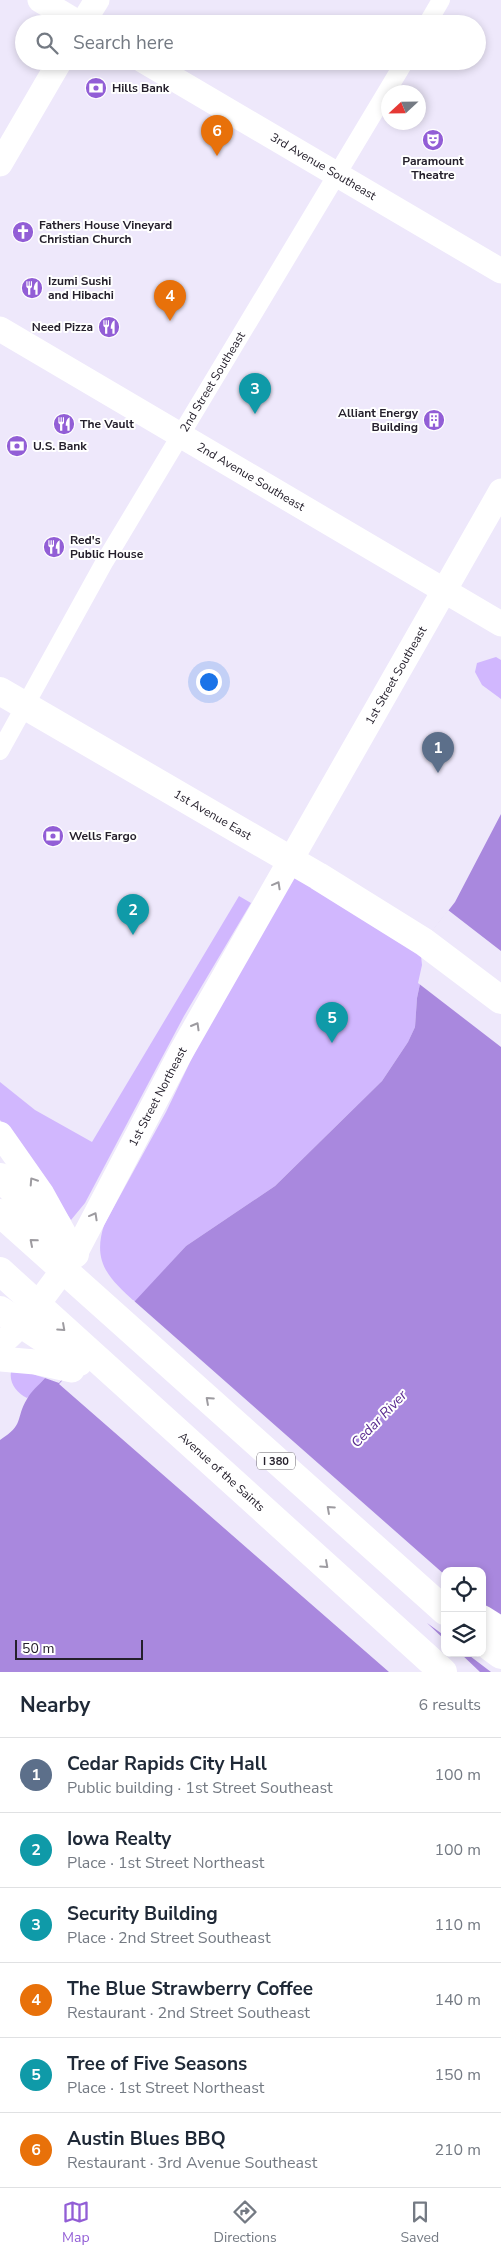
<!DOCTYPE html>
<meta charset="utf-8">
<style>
body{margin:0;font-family:"Nunito Sans",sans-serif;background:#f2f2f3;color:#1f2937}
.controls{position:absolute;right:15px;bottom:15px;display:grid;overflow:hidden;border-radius:10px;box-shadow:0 2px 8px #0003}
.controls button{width:45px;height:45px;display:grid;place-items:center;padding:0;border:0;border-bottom:1px solid #e0e1e3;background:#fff;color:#1f2937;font:25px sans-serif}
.compass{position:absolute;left:381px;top:85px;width:45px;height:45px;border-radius:50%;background:#fff;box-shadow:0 2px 8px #0003;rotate:248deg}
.scale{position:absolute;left:15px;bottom:12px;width:128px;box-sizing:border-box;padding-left:5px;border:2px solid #25202c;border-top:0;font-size:14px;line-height:18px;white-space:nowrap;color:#25202c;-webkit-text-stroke:4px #fff;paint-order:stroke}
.you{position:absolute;left:208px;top:681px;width:18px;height:18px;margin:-12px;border:4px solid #fff;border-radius:50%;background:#1a73e8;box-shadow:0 0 0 8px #1a73e833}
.badge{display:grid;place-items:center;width:32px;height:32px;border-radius:50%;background:#925ed6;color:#fff;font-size:16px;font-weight:700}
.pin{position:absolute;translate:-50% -41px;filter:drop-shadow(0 1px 2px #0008)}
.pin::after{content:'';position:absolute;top:26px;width:18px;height:15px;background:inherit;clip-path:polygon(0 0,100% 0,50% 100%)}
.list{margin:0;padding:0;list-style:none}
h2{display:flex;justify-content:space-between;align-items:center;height:65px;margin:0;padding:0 20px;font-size:21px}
h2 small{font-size:16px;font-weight:400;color:#747a83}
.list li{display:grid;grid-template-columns:32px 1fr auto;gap:15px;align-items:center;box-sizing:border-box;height:75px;padding:0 20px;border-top:1px solid #e0e1e3}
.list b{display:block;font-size:19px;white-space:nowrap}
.list p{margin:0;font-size:16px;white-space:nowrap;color:#747a83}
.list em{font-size:16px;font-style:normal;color:#747a83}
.icon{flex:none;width:28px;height:28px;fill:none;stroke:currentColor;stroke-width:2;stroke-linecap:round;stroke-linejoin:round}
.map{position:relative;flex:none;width:501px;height:1672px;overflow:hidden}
.search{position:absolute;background:#fff;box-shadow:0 2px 8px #0003;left:15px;right:15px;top:15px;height:55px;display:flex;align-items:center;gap:12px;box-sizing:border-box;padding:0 18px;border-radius:28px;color:#747a83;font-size:19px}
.sheet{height:515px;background:#fff}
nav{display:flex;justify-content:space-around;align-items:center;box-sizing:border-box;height:70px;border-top:1px solid #e0e1e3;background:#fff;font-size:14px;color:#747a83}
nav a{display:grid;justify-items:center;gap:2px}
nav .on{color:#925ed6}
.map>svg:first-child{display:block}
.green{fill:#d1b7fe}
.water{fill:#a988de;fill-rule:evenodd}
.pier{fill:#eee8fb}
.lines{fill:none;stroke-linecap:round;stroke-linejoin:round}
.street{stroke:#fff;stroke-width:18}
.secondary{stroke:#fff;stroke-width:25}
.primary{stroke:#fff;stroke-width:28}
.highway{stroke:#fff;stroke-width:28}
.oneway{stroke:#9d9ba0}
.labels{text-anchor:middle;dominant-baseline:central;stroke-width:4;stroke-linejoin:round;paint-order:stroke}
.shield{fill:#fff;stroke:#66636b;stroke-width:1}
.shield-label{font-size:11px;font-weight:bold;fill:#25202c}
.poi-label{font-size:12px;font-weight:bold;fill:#25202c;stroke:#fff;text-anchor:start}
.street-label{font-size:12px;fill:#25202c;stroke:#fff}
.water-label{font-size:14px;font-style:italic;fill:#592a8f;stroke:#fff}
</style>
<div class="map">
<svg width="501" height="1672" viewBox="0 0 501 1672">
<rect width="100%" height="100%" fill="#eee8fb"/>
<path class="green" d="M496,657L501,660V699L482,685L475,672L477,663Z
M291,859L423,943L424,965L417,998L415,1027L408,1042L382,1081L275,1186L186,1246L135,1302C109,1278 92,1263 104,1225L166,1112L269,898Z
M239,896L251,903L184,1016L85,1203L71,1220L27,1154L0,1120V1082L35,1110L92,1142Z
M11,1372L29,1373L45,1378L27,1398C17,1393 9,1383 11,1372Z"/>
<path class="water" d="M501,814V1672H0V1440C25,1424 15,1419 27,1399C31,1391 40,1384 45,1378L59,1383L186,1246L275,1186L382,1081L408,1042L415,1027L417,998L424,965L423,943L455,902ZM445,1571H482V1653H445Z"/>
<path class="pier" d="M448,910L501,951V1047L418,983L422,965L420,946Z
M133,1300L445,1575V1636L427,1623L445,1640V1653H460L480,1672H389L59,1384L70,1372L68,1370Z
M501,1620V1672H491L466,1653H482Z"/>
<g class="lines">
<g class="street">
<path d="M427,24L441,0"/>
<path id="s1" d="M0,751L105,561L405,61"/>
</g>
<g class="secondary">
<path d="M40,0L80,24"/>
<path d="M82,24L97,0"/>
<path id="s2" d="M144,61L501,271"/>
<path d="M0,164L60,61"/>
<path id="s3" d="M0,329L501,624"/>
<path d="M0,1134L42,1194L68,1241"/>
<path id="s4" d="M0,1345L26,1320L75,1254L180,1054L501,491"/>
<path d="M0,1359L35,1362L72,1370"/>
</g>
<path class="primary" id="s5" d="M0,691L318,876L424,942L501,1000"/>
<g class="highway">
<path d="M0,1177L75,1254"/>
<path d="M0,1213L445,1611"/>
<path id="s6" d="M0,1271L443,1672"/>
<path d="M0,1310L79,1362"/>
<path d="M482,1619L501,1631"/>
<path d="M482,1641L501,1655"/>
</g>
</g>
<defs><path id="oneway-chevron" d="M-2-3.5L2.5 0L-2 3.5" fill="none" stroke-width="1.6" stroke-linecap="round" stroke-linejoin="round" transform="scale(1.25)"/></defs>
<g class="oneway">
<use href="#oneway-chevron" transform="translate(277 885) rotate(-61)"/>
<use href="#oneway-chevron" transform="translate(196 1026) rotate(-60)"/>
<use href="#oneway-chevron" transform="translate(33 1181) rotate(-123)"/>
<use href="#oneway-chevron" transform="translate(94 1216) rotate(-61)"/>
<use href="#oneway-chevron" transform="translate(33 1242) rotate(-139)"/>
<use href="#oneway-chevron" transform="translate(62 1328) rotate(42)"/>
<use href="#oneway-chevron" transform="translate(209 1400) rotate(-138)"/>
<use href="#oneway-chevron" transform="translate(330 1509) rotate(-138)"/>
<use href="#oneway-chevron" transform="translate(325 1565) rotate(42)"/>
</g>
<defs>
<g id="bank-disc" transform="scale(1.125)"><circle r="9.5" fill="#925ed6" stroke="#fff"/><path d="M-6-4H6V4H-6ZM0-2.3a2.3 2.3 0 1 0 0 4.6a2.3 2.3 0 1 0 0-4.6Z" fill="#fff"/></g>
<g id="theatre-disc" transform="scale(1.125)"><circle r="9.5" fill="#925ed6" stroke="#fff"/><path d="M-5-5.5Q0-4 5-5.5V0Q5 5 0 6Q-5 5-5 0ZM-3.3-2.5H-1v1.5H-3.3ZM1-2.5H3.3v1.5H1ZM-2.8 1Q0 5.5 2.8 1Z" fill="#fff"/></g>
<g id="church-disc" transform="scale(1.125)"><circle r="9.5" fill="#925ed6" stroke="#fff"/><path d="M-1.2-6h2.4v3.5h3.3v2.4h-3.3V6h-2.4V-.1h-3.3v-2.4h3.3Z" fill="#fff"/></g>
<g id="restaurant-disc" transform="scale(1.125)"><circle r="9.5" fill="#925ed6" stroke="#fff"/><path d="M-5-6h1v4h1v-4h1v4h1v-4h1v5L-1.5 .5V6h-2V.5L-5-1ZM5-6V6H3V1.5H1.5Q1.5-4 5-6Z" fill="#fff"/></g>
<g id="building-disc" transform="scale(1.125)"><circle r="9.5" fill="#925ed6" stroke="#fff"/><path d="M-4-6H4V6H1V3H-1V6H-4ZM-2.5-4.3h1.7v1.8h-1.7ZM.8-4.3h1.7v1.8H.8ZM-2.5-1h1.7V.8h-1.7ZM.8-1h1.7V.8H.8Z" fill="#fff"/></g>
</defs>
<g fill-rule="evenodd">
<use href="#bank-disc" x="96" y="88"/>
<use href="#theatre-disc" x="433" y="140"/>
<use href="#church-disc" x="23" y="232"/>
<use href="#restaurant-disc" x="32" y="288"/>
<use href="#restaurant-disc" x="109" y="327"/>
<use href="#building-disc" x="434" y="420"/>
<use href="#restaurant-disc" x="64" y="424"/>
<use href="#bank-disc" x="17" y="446"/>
<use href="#restaurant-disc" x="54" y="547"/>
<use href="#bank-disc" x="53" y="836"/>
</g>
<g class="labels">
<rect class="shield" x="257" y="1452.5" width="38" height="17" rx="4"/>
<g class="shield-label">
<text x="276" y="1461">I 380</text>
</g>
<g class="poi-label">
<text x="112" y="88">Hills Bank</text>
<text x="433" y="161" text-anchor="middle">Paramount<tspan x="433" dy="14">Theatre</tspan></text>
<text x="39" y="225">Fathers House Vineyard<tspan x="39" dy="14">Christian Church</tspan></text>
<text x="48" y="281">Izumi Sushi<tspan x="48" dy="14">and Hibachi</tspan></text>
<text x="93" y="327" text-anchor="end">Need Pizza</text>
<text x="418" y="413" text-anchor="end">Alliant Energy<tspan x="418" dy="14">Building</tspan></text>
<text x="80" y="424">The Vault</text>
<text x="33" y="446">U.S. Bank</text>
<text x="70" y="540">Red's<tspan x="70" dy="14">Public House</tspan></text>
<text x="69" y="836">Wells Fargo</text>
</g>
<g class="street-label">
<text stroke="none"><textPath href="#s2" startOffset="208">3rd Avenue Southeast</textPath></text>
<text stroke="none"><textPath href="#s1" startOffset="426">2nd Street Southeast</textPath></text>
<text stroke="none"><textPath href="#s3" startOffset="291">2nd Avenue Southeast</textPath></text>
<text stroke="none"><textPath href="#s4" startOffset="780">1st Street Southeast</textPath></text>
<text stroke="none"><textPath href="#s5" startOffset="246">1st Avenue East</textPath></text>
<text stroke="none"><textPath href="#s4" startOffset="296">1st Street Northeast</textPath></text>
<text stroke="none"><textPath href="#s6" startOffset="299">Avenue of the Saints</textPath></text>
</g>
<g class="water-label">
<text transform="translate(379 1419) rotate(-46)">Cedar River</text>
</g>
</g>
</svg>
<div class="controls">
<button><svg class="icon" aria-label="locate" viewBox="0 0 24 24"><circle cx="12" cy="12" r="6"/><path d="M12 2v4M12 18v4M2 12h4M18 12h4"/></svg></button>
<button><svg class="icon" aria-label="layers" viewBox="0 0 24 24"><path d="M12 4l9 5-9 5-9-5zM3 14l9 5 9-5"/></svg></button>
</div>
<svg class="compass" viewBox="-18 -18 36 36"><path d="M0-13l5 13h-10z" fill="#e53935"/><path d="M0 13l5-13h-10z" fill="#747a83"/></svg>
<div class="scale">50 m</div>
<div class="you"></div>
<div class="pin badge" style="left:438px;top:773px;background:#5c6f8a">1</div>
<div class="pin badge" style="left:133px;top:935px;background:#0f9aa8">2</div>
<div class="pin badge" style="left:255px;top:414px;background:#0f9aa8">3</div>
<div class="pin badge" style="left:170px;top:321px;background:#e8710a">4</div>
<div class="pin badge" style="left:332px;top:1043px;background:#0f9aa8">5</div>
<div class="pin badge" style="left:217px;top:156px;background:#e8710a">6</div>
<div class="search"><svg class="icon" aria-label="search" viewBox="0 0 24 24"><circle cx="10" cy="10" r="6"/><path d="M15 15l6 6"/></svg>Search here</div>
</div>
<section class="sheet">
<h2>Nearby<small>6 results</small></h2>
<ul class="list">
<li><span class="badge" style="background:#5c6f8a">1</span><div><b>Cedar Rapids City Hall</b><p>Public building · 1st Street Southeast</p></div><em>100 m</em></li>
<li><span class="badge" style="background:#0f9aa8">2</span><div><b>Iowa Realty</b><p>Place · 1st Street Northeast</p></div><em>100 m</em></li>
<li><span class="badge" style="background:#0f9aa8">3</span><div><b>Security Building</b><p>Place · 2nd Street Southeast</p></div><em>110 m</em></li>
<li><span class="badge" style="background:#e8710a">4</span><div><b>The Blue Strawberry Coffee</b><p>Restaurant · 2nd Street Southeast</p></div><em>140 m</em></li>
<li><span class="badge" style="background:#0f9aa8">5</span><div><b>Tree of Five Seasons</b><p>Place · 1st Street Northeast</p></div><em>150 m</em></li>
<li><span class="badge" style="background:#e8710a">6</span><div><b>Austin Blues BBQ</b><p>Restaurant · 3rd Avenue Southeast</p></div><em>210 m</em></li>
</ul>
</section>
<nav>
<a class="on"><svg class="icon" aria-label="map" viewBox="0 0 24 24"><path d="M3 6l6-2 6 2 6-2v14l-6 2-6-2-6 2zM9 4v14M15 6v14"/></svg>Map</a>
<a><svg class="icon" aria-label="directions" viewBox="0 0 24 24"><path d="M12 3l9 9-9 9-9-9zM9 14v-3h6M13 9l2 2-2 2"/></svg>Directions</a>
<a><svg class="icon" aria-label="saved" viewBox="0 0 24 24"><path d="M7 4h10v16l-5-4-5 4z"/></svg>Saved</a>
</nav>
